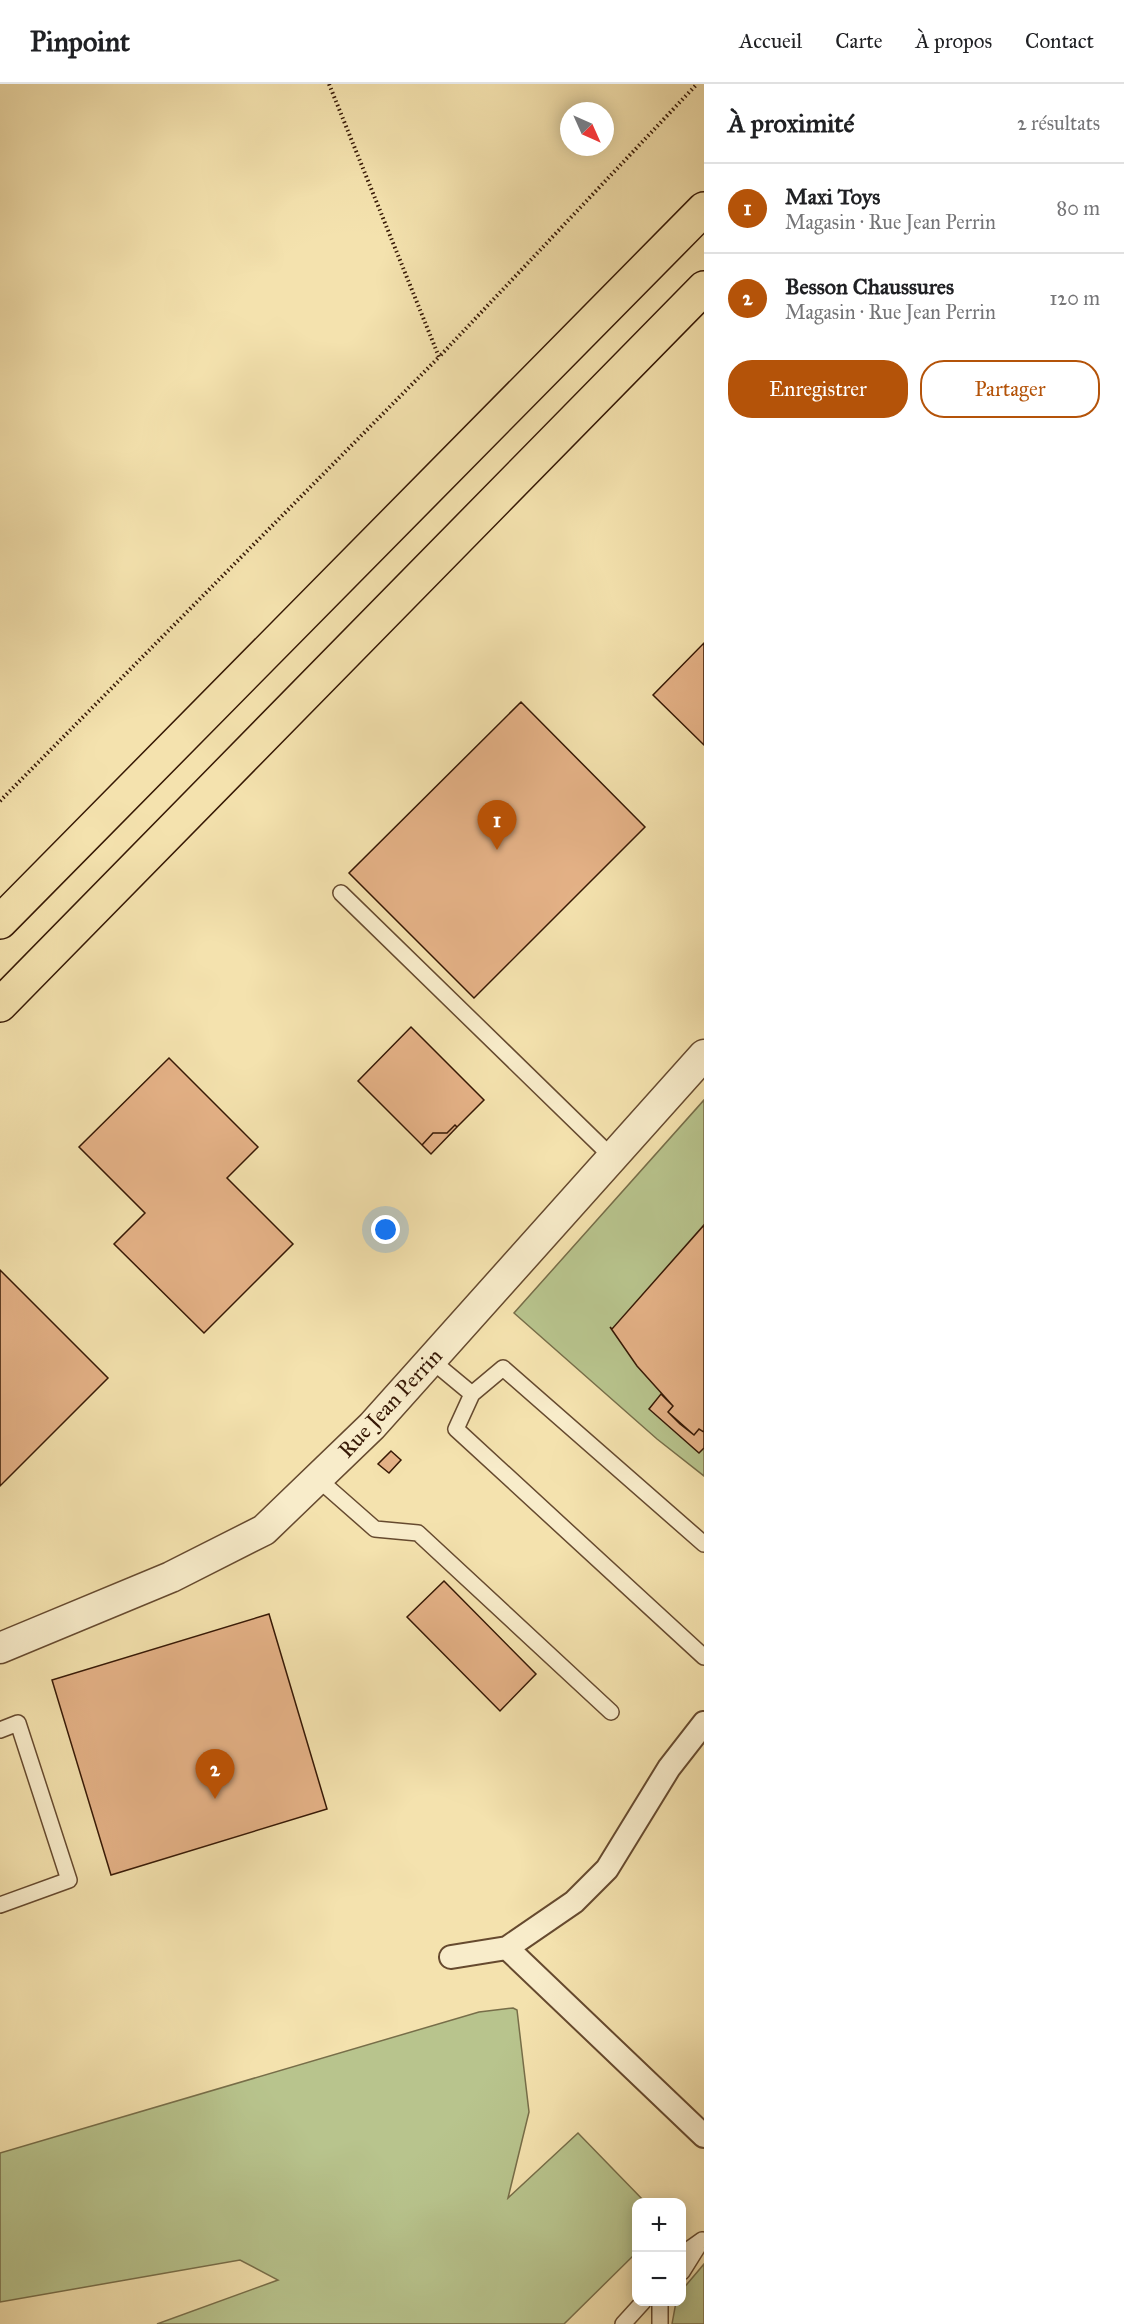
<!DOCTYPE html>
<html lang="fr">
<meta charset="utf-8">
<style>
body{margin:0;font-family:"IM FELL Great Primer",serif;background:#f2f2f2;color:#202124}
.controls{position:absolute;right:18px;bottom:18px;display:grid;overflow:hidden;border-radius:12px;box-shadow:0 3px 15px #0003}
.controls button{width:54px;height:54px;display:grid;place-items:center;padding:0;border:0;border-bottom:2px solid #e0e0e0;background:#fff;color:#202124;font:30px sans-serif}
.compass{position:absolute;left:560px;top:18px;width:54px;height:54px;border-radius:50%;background:#fff;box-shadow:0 3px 15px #0003;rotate:135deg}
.you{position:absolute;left:386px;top:1146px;width:21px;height:21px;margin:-15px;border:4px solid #fff;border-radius:50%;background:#1a73e8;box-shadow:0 0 0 9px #1a73e833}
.badge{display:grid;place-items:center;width:39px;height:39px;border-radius:50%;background:#b45309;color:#fff;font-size:20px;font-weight:700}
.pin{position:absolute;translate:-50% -50px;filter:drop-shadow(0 2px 3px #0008)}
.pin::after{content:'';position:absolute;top:32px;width:21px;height:18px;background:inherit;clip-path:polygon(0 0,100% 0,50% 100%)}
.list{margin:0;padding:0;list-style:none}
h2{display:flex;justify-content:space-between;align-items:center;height:78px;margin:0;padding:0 24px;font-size:26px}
h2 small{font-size:20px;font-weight:400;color:#757577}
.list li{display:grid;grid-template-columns:39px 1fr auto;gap:18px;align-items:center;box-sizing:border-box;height:90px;padding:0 24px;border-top:2px solid #e0e0e0}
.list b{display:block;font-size:22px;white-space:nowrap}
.list p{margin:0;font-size:20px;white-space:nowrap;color:#757577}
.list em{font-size:20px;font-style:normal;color:#757577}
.actions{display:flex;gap:12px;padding:18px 24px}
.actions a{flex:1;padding:14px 0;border:2px solid #b45309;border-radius:24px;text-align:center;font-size:21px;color:#b45309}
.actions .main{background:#b45309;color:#fff}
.map{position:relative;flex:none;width:704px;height:2240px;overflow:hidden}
header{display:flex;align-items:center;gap:36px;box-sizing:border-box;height:84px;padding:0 30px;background:#fff;border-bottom:2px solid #e0e0e0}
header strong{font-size:28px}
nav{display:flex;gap:33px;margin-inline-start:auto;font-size:21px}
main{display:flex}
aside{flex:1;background:#fff}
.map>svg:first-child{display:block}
.green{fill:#b8c48d;stroke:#776e49;stroke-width:1.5}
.building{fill:#e5b287;stroke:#361805;stroke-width:1.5}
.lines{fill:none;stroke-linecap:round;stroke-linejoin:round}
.service-casing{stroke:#664a2f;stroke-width:18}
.pedestrian-casing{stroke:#664a2f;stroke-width:26}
.minor-casing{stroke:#664a2f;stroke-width:33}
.primary-casing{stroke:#361805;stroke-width:36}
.path{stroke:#361805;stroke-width:4;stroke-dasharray:1.5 3;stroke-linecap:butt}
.service{stroke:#f8ecca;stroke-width:15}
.pedestrian{stroke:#f8ecca;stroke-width:22}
.minor{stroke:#f8ecca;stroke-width:30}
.primary{stroke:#f4e2ae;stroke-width:33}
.labels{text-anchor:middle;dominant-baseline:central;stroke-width:6;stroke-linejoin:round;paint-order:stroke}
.street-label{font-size:22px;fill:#361805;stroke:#f8ecca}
</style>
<header>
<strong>Pinpoint</strong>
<nav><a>Accueil</a><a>Carte</a><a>À propos</a><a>Contact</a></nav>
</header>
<main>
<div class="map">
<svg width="704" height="2240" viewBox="0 0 704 2240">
<rect width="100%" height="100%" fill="#f4e2ae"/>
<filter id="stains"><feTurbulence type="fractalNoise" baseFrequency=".00333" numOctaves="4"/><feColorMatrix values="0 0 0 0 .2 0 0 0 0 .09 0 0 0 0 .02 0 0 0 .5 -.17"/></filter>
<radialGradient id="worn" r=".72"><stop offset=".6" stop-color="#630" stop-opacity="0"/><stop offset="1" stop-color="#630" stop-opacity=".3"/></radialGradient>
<path class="green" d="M704,1016V1392L657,1355L514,1229Z
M513,1924L517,1926L529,2028L508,2114L578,2049L645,2118H636V2169L564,2240H157L278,2196L240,2176L0,2218V2069L479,1928Z
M704,2180V2240H672L676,2218H682V2206Z"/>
<path class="building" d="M704,559V661L653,611Z
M521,618L645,743L474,914L349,789Z
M411,943L484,1016L457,1043L455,1041L447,1049H433L422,1061L358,997Z
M169,974L258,1063L227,1094L293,1160L204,1249L114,1160L145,1129L79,1063Z
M455,1041L457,1043L431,1070L422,1061L433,1049H447Z
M704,1141V1348L699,1345L694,1351L668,1328L673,1322L637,1282L610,1243L612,1245Z
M0,1186L108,1294L0,1402Z
M661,1310L673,1322L668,1328L680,1340L694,1351L699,1345L704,1348V1364L699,1369L649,1325Z
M391,1367L401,1376L389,1389L378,1380Z
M444,1497L536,1590L500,1627L407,1533Z
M269,1530L327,1725L111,1791L52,1596Z"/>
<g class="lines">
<g class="service-casing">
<path id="service" d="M341,809L612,1073
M431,1276L472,1310L456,1345L704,1573
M472,1310L503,1284L704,1460
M317,1394L375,1445L418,1449L611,1628
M0,1646L18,1639L69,1796L0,1821
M682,2173L688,2166L702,2156L682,2188
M660,2218V2240
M623,2240L643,2218"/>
</g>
<g class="pedestrian-casing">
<path id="pedestrian" d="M507,1864L574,1818L607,1785L669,1684L704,1639
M451,1873L507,1864L704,2052"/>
</g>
<g class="minor-casing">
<path id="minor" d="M0,1564L171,1493L264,1446L372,1342L704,971"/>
</g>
<g class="primary-casing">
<path id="primary" d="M0,838L704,125
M0,921L704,204"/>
</g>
<path class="path" d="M329,0L439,273L697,0
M0,717L439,273"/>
<use href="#service" class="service"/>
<use href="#pedestrian" class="pedestrian"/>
<use href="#minor" class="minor"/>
<use href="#primary" class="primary"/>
</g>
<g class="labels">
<g class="street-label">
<text transform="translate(390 1319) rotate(-47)">Rue Jean Perrin</text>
</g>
</g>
<rect width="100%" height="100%" filter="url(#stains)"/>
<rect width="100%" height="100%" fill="url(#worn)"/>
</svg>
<div class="controls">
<button>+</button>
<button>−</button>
</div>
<svg class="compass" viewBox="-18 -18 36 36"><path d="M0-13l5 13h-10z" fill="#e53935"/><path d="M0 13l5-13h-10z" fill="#757577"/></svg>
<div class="you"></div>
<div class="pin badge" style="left:497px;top:766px">1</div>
<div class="pin badge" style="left:215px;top:1715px">2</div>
</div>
<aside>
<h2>À proximité<small>2 résultats</small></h2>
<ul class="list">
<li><span class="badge">1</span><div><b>Maxi Toys</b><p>Magasin · Rue Jean Perrin</p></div><em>80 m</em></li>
<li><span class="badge">2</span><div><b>Besson Chaussures</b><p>Magasin · Rue Jean Perrin</p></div><em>120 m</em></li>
</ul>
<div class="actions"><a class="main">Enregistrer</a><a>Partager</a></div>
</aside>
</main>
